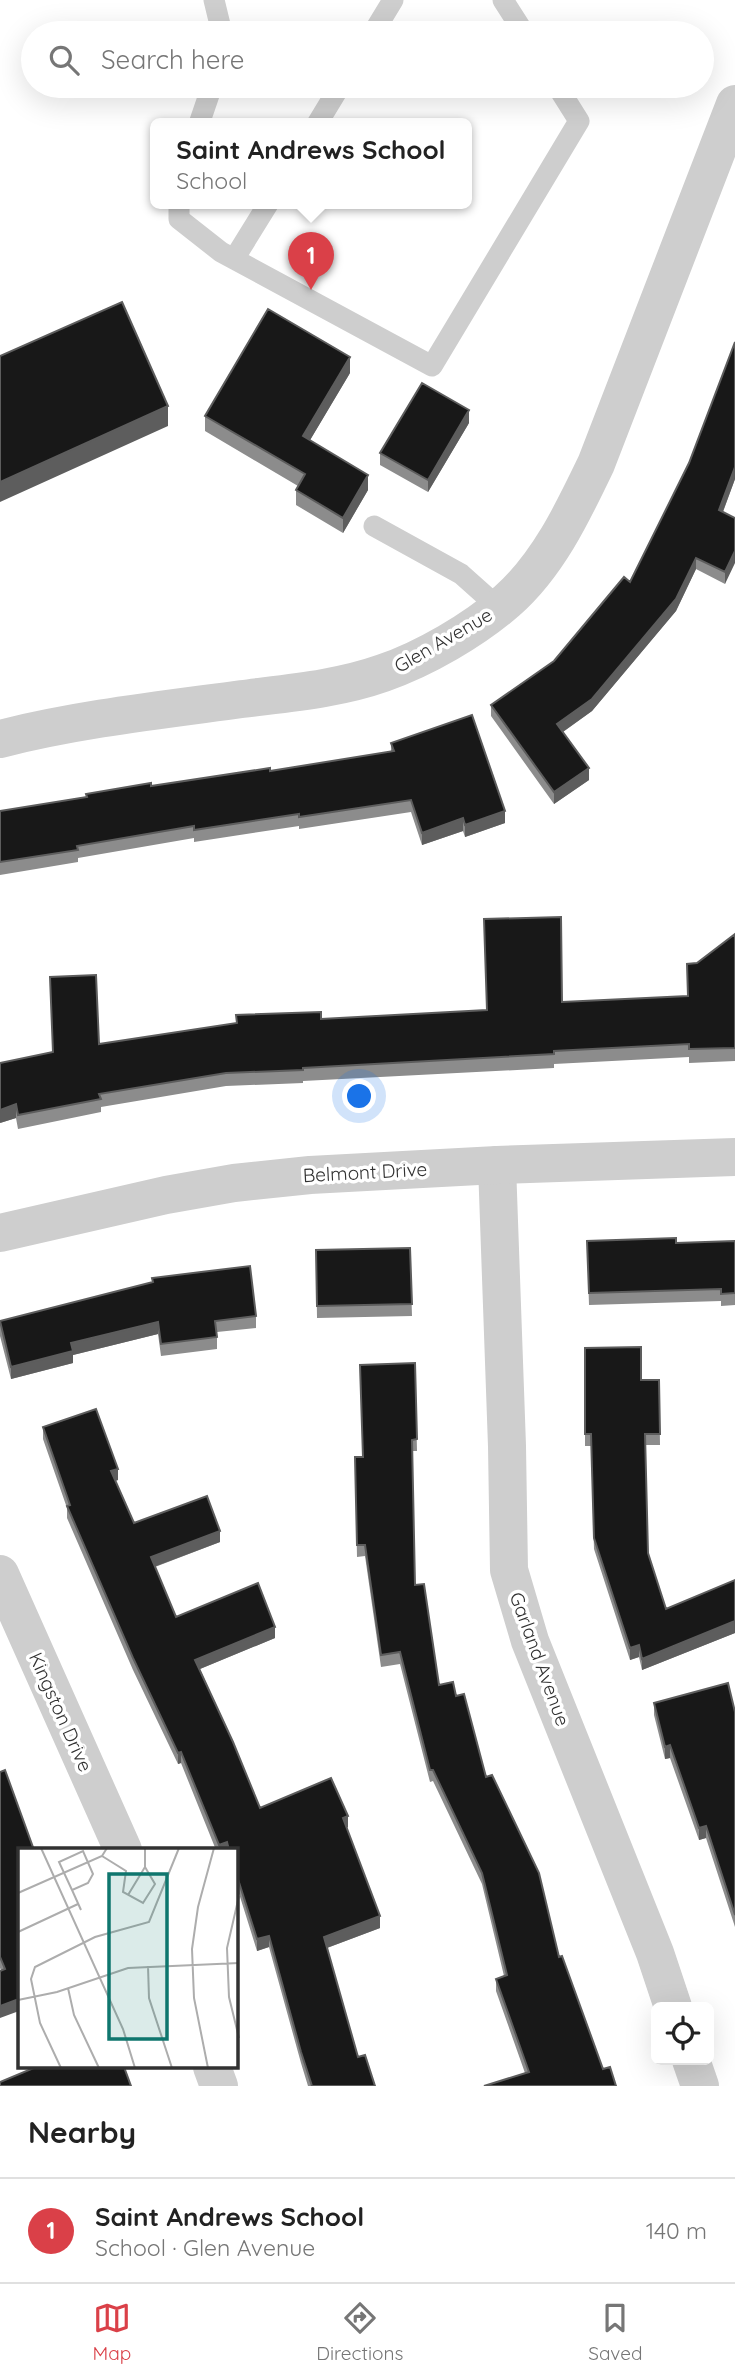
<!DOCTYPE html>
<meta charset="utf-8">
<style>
body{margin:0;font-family:Quicksand,sans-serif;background:#f6f6f6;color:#222}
.controls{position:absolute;right:21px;bottom:21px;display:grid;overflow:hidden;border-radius:10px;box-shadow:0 7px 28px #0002}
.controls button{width:63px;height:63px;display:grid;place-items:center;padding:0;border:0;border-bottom:2px solid #e0e0e0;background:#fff;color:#222;font:35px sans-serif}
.you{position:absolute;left:360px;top:1097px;width:24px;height:24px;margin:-18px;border:5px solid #fff;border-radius:50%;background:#1a73e8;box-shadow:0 0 0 10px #1a73e833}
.badge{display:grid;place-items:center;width:46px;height:46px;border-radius:50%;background:#da4048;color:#fff;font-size:23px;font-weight:700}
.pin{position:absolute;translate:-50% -58px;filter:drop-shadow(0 2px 4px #0008)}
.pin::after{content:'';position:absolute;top:37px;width:24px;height:21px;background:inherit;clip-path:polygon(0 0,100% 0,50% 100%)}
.popup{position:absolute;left:150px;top:118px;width:322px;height:91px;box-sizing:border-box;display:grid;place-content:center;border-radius:10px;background:#fff;filter:drop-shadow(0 2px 5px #0005);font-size:23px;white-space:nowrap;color:#767676}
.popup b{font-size:26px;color:#222}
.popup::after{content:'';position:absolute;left:50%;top:100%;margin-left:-14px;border:14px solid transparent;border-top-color:#fff}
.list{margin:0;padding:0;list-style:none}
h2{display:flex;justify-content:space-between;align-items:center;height:91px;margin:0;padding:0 28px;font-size:30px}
h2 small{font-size:23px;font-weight:400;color:#767676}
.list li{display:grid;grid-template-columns:46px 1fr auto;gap:21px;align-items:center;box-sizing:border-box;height:105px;padding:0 28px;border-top:2px solid #e0e0e0}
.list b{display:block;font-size:26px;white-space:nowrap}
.list p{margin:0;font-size:23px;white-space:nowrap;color:#767676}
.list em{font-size:23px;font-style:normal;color:#767676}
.icon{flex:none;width:38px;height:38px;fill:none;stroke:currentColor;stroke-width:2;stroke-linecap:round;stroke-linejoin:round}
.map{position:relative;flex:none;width:735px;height:2086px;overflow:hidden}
.search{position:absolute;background:#fff;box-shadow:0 7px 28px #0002;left:21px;right:21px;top:21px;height:77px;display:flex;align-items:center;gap:18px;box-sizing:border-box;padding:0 24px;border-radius:38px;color:#767676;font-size:26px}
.sheet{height:196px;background:#fff}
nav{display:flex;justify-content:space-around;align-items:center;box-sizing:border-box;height:98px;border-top:2px solid #e0e0e0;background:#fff;font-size:19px;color:#767676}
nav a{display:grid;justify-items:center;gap:4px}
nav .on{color:#da4048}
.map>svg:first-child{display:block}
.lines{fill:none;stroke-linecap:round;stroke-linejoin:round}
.service{stroke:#cecece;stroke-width:21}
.minor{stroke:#cecece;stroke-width:38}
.tertiary{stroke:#cecece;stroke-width:38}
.wall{fill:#8c8c8c}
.shaded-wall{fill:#5d5d5d}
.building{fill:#181818;stroke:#5d5d5d;stroke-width:2}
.labels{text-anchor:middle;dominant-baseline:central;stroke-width:7;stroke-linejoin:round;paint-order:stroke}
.street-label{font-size:19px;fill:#313131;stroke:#fff}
.inset-road{fill:none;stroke:#adadad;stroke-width:2}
.view{fill:#0f766e;fill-opacity:0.15;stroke:#0f766e;stroke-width:3.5}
.inset-edge{fill:none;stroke:#313131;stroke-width:3.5}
</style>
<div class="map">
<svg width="735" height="2086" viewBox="0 0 735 2086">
<rect width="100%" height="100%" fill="#fff"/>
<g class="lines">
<path class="service" d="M214,0L222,33
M503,0L524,33
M373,33L393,0
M199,124L212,86
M317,124L340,86
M179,204V219L221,252L432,366L579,121L557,86
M234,259L268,204
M374,526L461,574L498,607"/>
<path class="minor" d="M0,739C79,719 161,710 242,699C289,693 338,689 383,673C424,659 474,630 507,601C548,565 573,512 596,464L735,104
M497,1165L507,1446L509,1570L530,1641L655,1953L673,2007
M0,1574L123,1850
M691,2060L700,2086
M212,2067L219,2086"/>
<path class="tertiary" d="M0,1233L166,1195L234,1183L310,1175L497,1165L735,1157"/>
</g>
<path class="wall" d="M735,342V479L723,512L735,518L725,584L696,569L676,611L592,711L563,732L589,780L554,804L491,716V705L554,661L630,582L689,463Z
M350,373L310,440L368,490L343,533L296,505V490L298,486L205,431V416Z
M469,423L428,492L380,465V453Z
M391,743L505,823L465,837L463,831L422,845L411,812L299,829V826L194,842V838L78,858V862L0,875V811L151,786L270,771L391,752Z
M735,934V1061L689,1063V1057L554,1064V1068L303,1081V1083L226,1086L101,1107V1112L18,1129L16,1118L0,1123L53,1052L50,977L99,1044L321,1019L487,1010L562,1002L687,996L697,963Z
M587,1241L676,1243L735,1241V1305L721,1306V1301L589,1305Z
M410,1248L412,1316L317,1318L316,1250Z
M152,1278L256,1316V1328L217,1332V1349L161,1356L158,1334L73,1355V1363L11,1379L0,1336V1321L152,1283Z
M585,1348L641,1380H659L660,1445H645L648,1553L666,1609L735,1580V1633L642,1670L639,1657L630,1660L594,1549L591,1446H585Z
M415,1363L417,1451H412L415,1585L439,1685L456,1696L486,1777L603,2069L616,2086L525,2073L496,1991V1979L504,1976L482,1884L433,1781L430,1782L400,1664L381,1667L365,1556L357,1557L355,1457H362Z
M43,1427L118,1480L115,1481L134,1523L220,1542L155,1567L176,1617L275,1638L200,1669L260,1808L348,1827L347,1828L380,1928L327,1948L358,2057L375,2086H308L301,2063L269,1947L257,1951L236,1884V1850H216L181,1763L178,1764L133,1670L67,1518V1508L43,1439Z
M654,1703L735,1712V1927L706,1838L699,1840L670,1758L665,1759L654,1715Z
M0,1772L19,1850V2013L0,1968Z"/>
<path class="shaded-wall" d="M350,357V373L303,452V436Z
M168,406V426L0,502V482Z
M469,410V423L428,492V480Z
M735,467V479L719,522V510Z
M368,475V490L343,533V518Z
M735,551V563L725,584V572Z
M696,558V569L676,611L592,711L557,736V724Z
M589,768V780L554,804V792Z
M505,811V823L465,837V825Z
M463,818V831L422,845V833Z
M16,1104V1118L0,1123V1110Z
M158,1322V1334L73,1355V1363L11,1379V1367L71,1343Z
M118,1469V1480L111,1482V1471Z
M220,1531V1542L151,1568V1557Z
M735,1621V1633L642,1670V1659Z
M275,1627V1638L195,1671V1660Z
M639,1645V1657L630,1660V1648Z
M670,1745V1758L665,1759V1747Z
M181,1752V1763L178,1764V1753Z
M348,1816V1827L343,1829V1818Z
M706,1826V1838L699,1840V1828Z
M227,1842V1850H219V1845Z
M380,1916V1928L324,1949V1937Z
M269,1936V1947L257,1951V1939Z
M19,1999V2011L0,2018V2006Z"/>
<path class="building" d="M122,302L168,406L0,482V356Z
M268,309L350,357L303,436L368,475L343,518L296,490L305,474L205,416Z
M735,342V467L719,510L735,518V551L725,572L696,558L676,599L592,699L557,724L589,768L554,792L491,705L554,661L624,577L630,582L689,463Z
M422,383L469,410L428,480L380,453Z
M472,715L505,811L465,825L463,818L422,833L411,800L299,817V814L194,830V826L77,846L78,850L0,862V811L87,797L86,794L151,783V786L270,768V771L394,751L391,743Z
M561,917L562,1002L688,996L687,964L697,963L735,934V1048L689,1049V1044L554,1051V1054L303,1068V1070L226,1073L99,1094L101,1099L18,1115L16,1104L0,1110V1063L53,1052L50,977L96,975L99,1044L237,1023L236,1015L321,1012V1019L487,1010L484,919Z
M676,1238V1243L735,1241V1293L721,1294V1289L589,1293L587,1241Z
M410,1248L412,1304L317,1306L316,1250Z
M250,1266L256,1316L215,1321L217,1337L161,1344L158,1322L71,1343L73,1351L11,1367L0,1321L153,1282L152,1278Z
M641,1347V1380H659L660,1434H645L648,1553L666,1609L735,1580V1621L642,1659L639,1645L630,1648L594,1538L591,1434H585V1348Z
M415,1363L417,1439L412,1440L415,1585L424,1584L439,1685L453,1682L456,1696L464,1694L486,1777L492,1775L539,1873L559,1957L562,1956L603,2069L610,2067L616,2086H484L529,2072L496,1979L507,1975L482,1873L433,1770H430L400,1652L381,1655L365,1545H357L355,1457H363L360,1365Z
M96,1409L118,1469L111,1471L134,1523L207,1496L220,1531L151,1557L176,1617L258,1583L275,1627L195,1660L233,1742L260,1808L331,1778L348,1816L343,1818L380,1916L324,1937L358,2057L365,2055L375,2086H312L301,2052L269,1936L257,1939L236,1873V1850H229L227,1842L219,1845L181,1752L178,1753L133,1658L67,1506L70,1505L43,1427Z
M728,1683L735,1712V1915L706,1826L699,1828L670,1745L665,1747L654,1703Z
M5,1770L34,1850H19V2001V1999L0,2006V1971L5,1969L0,1957V1772Z
M36,2067H124L131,2086H0V2082Z"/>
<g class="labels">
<g class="street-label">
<text transform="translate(443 640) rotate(-30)">Glen Avenue</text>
<text transform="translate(365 1172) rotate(-3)">Belmont Drive</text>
<text transform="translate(540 1659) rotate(70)">Garland Avenue</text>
<text transform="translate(61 1712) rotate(66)">Kingston Drive</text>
</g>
</g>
<g transform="translate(18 1848)">
<rect width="220" height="220" fill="#fff"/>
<path class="inset-road" d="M23,0L105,181L117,220M84,8L108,23L105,44L125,55L137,36L127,19V0M54,42L41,14L65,3L75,26L70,35L54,42L63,62M0,45L84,8L89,0M110,47L127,19M221,48L209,100L211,149L221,190M0,84L60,56M130,118L131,150L154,220M50,140L56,167L81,220M0,152L39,144L110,120L221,115M43,220L22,175L13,131L17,119L77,89L131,74L161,0M190,220L176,150L174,101L180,59L196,0"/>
<path class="view" d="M91,26H149V191H91Z"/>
<rect width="220" height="220" class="inset-edge"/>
</g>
</svg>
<div class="controls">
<button><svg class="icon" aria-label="locate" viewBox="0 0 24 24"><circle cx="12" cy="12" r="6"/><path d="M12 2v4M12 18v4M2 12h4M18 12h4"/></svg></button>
</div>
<div class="you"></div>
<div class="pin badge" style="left:311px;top:290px">1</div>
<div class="popup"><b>Saint Andrews School</b>School</div>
<div class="search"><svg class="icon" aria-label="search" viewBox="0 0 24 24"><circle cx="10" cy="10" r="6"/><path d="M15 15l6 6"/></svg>Search here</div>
</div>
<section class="sheet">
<h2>Nearby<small></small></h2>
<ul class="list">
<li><span class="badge">1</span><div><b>Saint Andrews School</b><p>School · Glen Avenue</p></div><em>140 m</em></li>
</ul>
</section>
<nav>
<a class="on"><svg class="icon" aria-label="map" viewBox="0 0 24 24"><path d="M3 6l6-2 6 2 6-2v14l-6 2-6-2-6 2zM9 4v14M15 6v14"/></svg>Map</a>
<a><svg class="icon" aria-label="directions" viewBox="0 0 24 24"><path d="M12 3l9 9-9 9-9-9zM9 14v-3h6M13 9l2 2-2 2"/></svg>Directions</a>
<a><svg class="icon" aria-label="saved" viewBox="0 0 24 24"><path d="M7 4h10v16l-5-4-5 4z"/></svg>Saved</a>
</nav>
